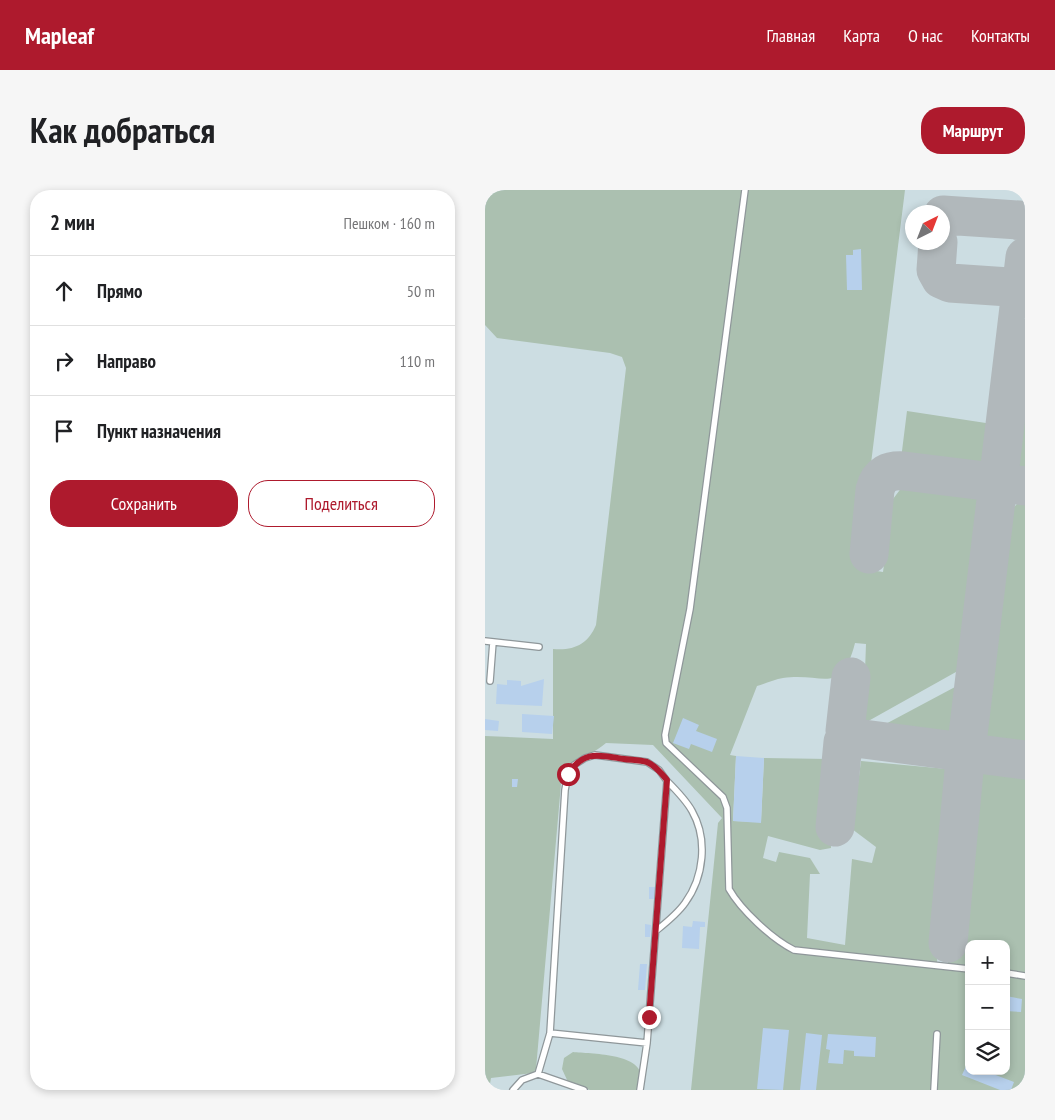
<!DOCTYPE html>
<html lang="ru">
<meta charset="utf-8">
<style>
body{margin:0;font-family:"PT Sans Narrow",sans-serif;background:#f6f6f6;color:#202124}
.controls{position:absolute;right:15px;bottom:15px;display:grid;overflow:hidden;border-radius:10px;box-shadow:0 2px 8px #0003}
.controls button{width:45px;height:45px;display:grid;place-items:center;padding:0;border:0;border-bottom:1px solid #e0e0e0;background:#fff;color:#202124;font:25px sans-serif}
.compass{position:absolute;left:420px;top:15px;width:45px;height:45px;border-radius:50%;background:#fff;box-shadow:0 2px 8px #0003;rotate:42deg}
.stop{position:absolute;width:15px;height:15px;margin:-11px;border:4px solid #ae1a2d;border-radius:50%;background:#fff}
.stop.end{background:#ae1a2d;border-color:#fff;box-shadow:0 1px 5px #0008}
.list{margin:0;padding:0;list-style:none}
h2{display:flex;justify-content:space-between;align-items:center;height:65px;margin:0;padding:0 20px;font-size:21px}
h2 small{font-size:16px;font-weight:400;color:#757577}
.list li{display:grid;grid-template-columns:32px 1fr auto;gap:15px;align-items:center;box-sizing:border-box;height:70px;padding:0 20px;border-top:1px solid #e0e0e0}
.list b{display:block;font-size:19px;white-space:nowrap}
.list em{font-size:16px;font-style:normal;color:#757577}
.actions{display:flex;gap:10px;padding:15px 20px}
.actions a{flex:1;padding:11px 0;border:1px solid #ae1a2d;border-radius:20px;text-align:center;font-size:18px;color:#ae1a2d}
.actions .main{background:#ae1a2d;color:#fff}
.icon{flex:none;width:28px;height:28px;fill:none;stroke:currentColor;stroke-width:2;stroke-linecap:round;stroke-linejoin:round}
.map{position:relative;flex:none;width:540px;height:900px;overflow:hidden;border-radius:20px}
header{display:flex;align-items:center;gap:30px;box-sizing:border-box;height:70px;padding:0 25px;background:#ae1a2d;color:#fff}
header strong{font-size:24px}
nav{display:flex;gap:28px;margin-inline-start:auto;font-size:18px}
.intro{display:flex;align-items:center;justify-content:space-between;box-sizing:border-box;height:120px;padding:0 30px}
h1{margin:0;font-size:35px}
.button{padding:12px 22px;border-radius:20px;background:#ae1a2d;color:#fff;font-size:18px;font-weight:700}
main{display:flex;gap:30px;padding:0 30px}
aside{flex:1;background:#fff;border-radius:20px;box-shadow:0 2px 8px #0003}
.map>svg:first-child{display:block}
.built{fill:#ccdde2;fill-rule:evenodd}
.green{fill:#abc0b0;fill-rule:evenodd}
.lines{fill:none;stroke-linecap:round;stroke-linejoin:round}
.taxiway{stroke:#b1b8bb;stroke-width:39}
.building{fill:#b7d0ec}
.service-casing{stroke:#8f979a;stroke-width:8}
.service{stroke:#fff;stroke-width:5.5}
.route{stroke:#ae1a2d;stroke-width:6}
</style>
<header>
<strong>Mapleaf</strong>
<nav><a>Главная</a><a>Карта</a><a>О нас</a><a>Контакты</a></nav>
</header>
<div class="intro"><h1>Как добраться</h1><a class="button">Маршрут</a></div>
<main>
<aside>
<h2>2 мин<small>Пешком · 160 m</small></h2>
<ul class="list">
<li><svg class="icon" aria-label="ahead" viewBox="0 0 24 24"><path d="M12 20V5M6 11l6-6 6 6"/></svg><div><b>Прямо</b></div><em>50 m</em></li>
<li><svg class="icon" aria-label="right" viewBox="0 0 24 24"><path d="M7 20v-9h11M14 6l5 5-5 5"/></svg><div><b>Направо</b></div><em>110 m</em></li>
<li><svg class="icon" aria-label="arrive" viewBox="0 0 24 24"><path d="M6 21V4h12l-3 4 3 4H6"/></svg><div><b>Пункт назначения</b></div></li>
</ul>
<div class="actions"><a class="main">Сохранить</a><a>Поделиться</a></div>
</aside>
<div class="map">
<svg width="540" height="900" viewBox="0 0 540 900">
<rect width="100%" height="100%" fill="#dfe8eb"/>
<path class="built" d="M0,0H540V900H0ZM428,22H458V52H428ZM484,754H521V881H484Z"/>
<path class="green" d="M0,0H420L373,378L398,382L408,309L417,297L496,307L505,317L487,473L378,534L381,454L370,453C356,507 339,482 298,488C290,489 280,494 272,496L245,565L251,566L248,631L276,632L279,568L344,569L346,658L335,660L283,646L278,668L291,672L294,662L325,668L335,684H325L322,748L360,755L367,669L387,673L391,657L367,639L376,571L473,580L452,772L463,774V769L472,764L495,582L540,588V900H206L233,633L237,628L168,555L121,553C104,568 83,568 76,594L51,879L48,883L6,888L4,900H0V546L68,549V459C89,461 103,454 111,435L141,178L137,167L125,163L12,148L0,135ZM484,754H521V881H484Z
M540,197V293L530,282Z
M422,221L514,235L511,280L502,288L422,279L416,269Z
M535,311L540,312V566L499,562L525,321Z
M485,489L479,552L471,557L380,545Z
M88,862C108,864 173,863 152,900H105L83,892L77,879L79,868Z"/>
<g class="lines">
<path class="taxiway" d="M458,25L534,30L540,34
M453,52L451,80L456,89L465,93L524,97L530,99L535,110
M384,364L390,300C394,284 404,280 419,281L540,296
M363,547L360,541L366,487
M350,637L358,552L363,547L540,570
M463,753L480,570L540,67"/>
</g>
<path class="building" d="M376,59L377,100H362L361,65H368V60Z
M59,489L57,516L11,514L12,494L22,495V490L36,491V496Z
M37,524L69,526L67,544L37,542Z
M198,528L214,535L211,541L232,549L227,562L206,554L204,559L188,553Z
M0,529L14,531L13,541L0,540Z
M251,566L279,568L276,633L248,631Z
M27,589H33L32,597H27Z
M164,697H170L169,709H164Z
M208,731L220,732V737H215L214,759L197,758L198,736L207,737Z
M160,734L166,735L165,747H160Z
M155,774H162L160,800H153Z
M521,806L537,809L536,822L521,821Z
M278,838L304,840L298,900L272,899Z
M321,843L337,845L331,900H315Z
M343,844L391,847L390,867L369,866V861L359,860L358,874L343,873L345,860L341,859Z
M482,874L484,875V881H500L529,892L526,900H515L477,885Z"/>
<g class="lines">
<g class="service-casing">
<path id="service" d="M260,0L205,419L180,545L181,553L238,607L242,618L244,699C256,720 287,749 309,760L484,779
M0,451L54,457
M5,491L8,452
M172,740C182,732 193,723 200,713C219,687 223,649 207,621C201,610 191,600 182,591
M521,783L540,786
M65,843L162,853
M53,884L65,843L80,600L83,584L89,575L100,568L110,565L162,572L174,580L182,591L162,853L155,900
M28,900L37,890L53,884L99,900
M449,900L452,844"/>
</g>
<use href="#service" class="service"/>
</g>
<g class="lines">
<path class="route" d="M83,584C99,560 113,565 139,569C146,570 155,570 162,572C171,576 177,584 182,590L164,827"/>
</g>
</svg>
<div class="controls">
<button>+</button>
<button>−</button>
<button><svg class="icon" aria-label="layers" viewBox="0 0 24 24"><path d="M12 4l9 5-9 5-9-5zM3 14l9 5 9-5"/></svg></button>
</div>
<svg class="compass" viewBox="-18 -18 36 36"><path d="M0-13l5 13h-10z" fill="#e53935"/><path d="M0 13l5-13h-10z" fill="#757577"/></svg>
<div class="stop" style="left:83px;top:584px"></div>
<div class="stop end" style="left:164px;top:827px"></div>
</div>
</main>
